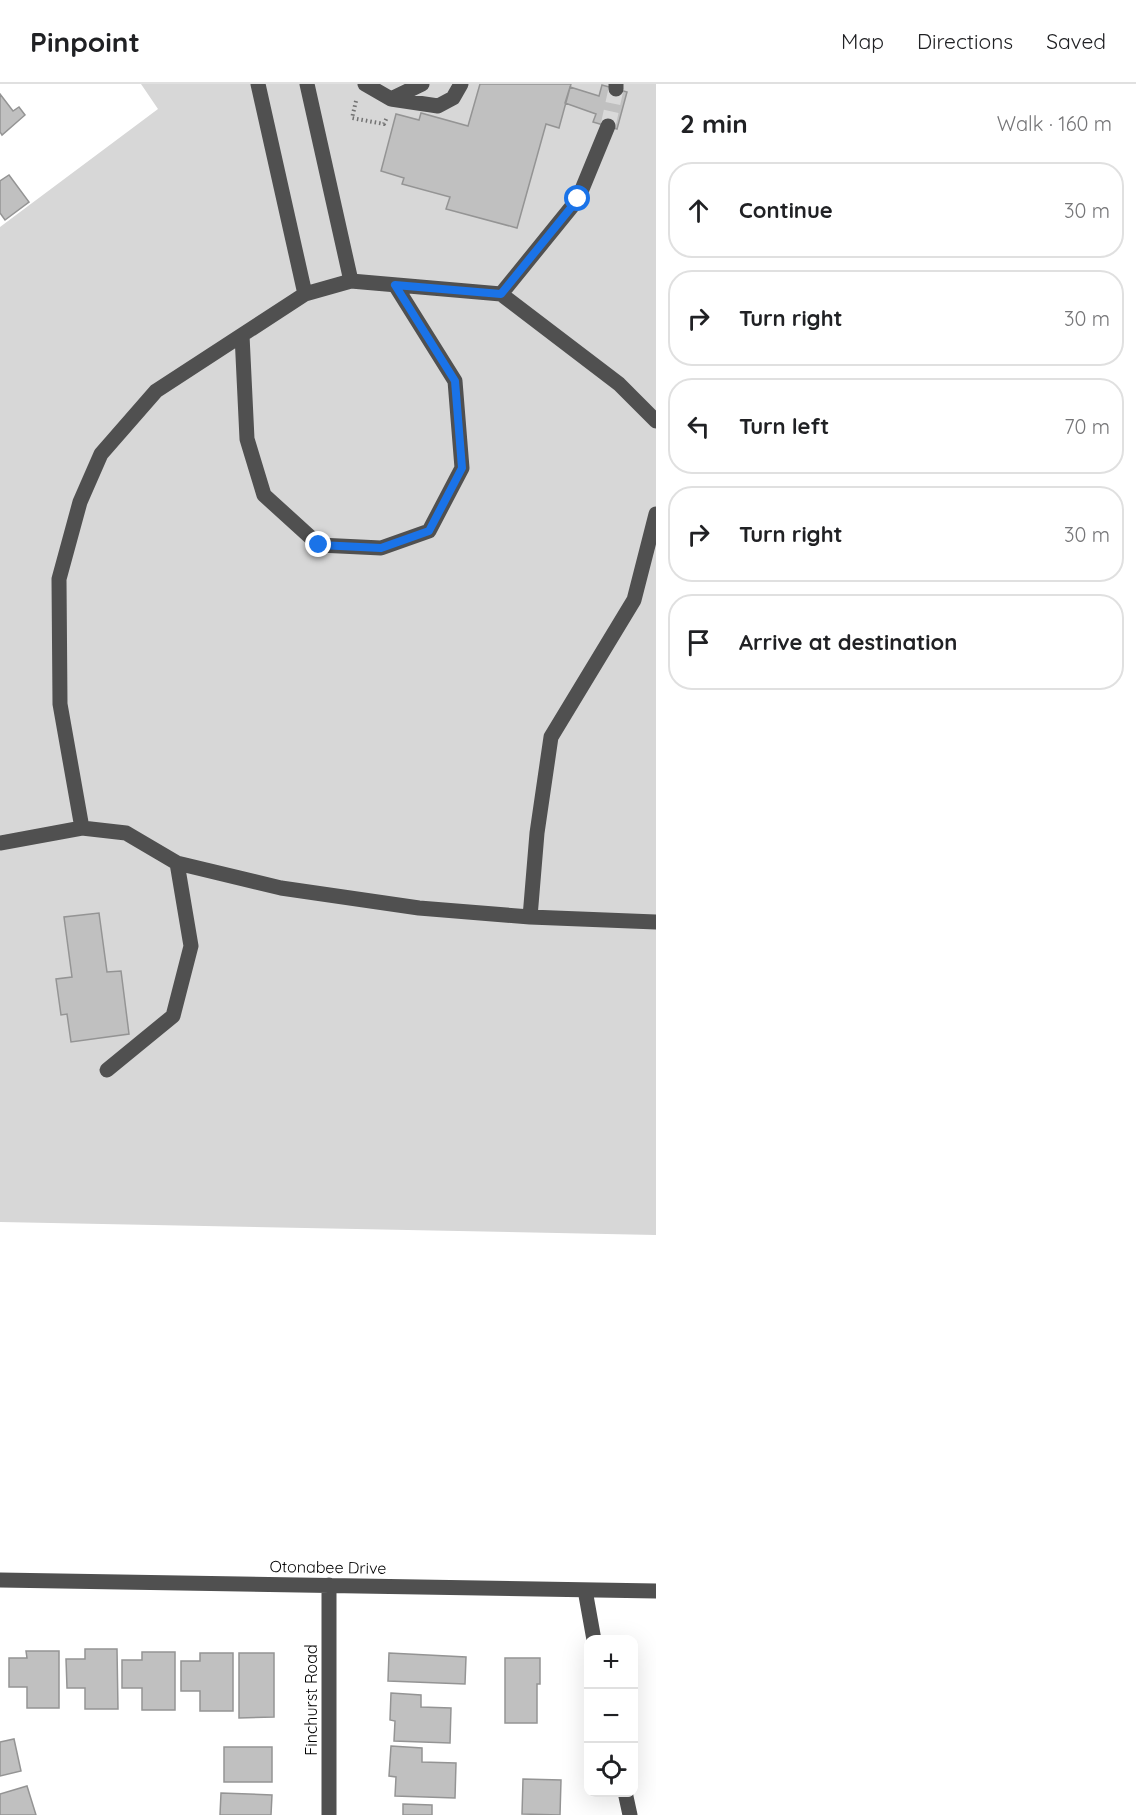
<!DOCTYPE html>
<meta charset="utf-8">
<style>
body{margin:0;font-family:Quicksand,sans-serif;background:#f6f6f6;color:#202124}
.controls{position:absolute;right:18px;bottom:18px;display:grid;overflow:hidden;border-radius:12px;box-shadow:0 6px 24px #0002}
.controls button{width:54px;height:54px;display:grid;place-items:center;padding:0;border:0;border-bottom:2px solid #e0e0e0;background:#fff;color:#202124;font:30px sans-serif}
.stop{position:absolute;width:18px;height:18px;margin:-14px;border:4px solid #1a73e8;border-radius:50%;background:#fff}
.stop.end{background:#1a73e8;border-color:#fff;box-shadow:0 2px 6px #0008}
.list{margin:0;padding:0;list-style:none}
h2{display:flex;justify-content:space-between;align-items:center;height:78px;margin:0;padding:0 24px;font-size:26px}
h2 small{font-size:20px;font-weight:400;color:#757577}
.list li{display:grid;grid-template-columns:39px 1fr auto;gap:18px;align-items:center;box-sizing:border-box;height:96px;margin:0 12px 12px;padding:0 12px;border:2px solid #e0e0e0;border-radius:24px}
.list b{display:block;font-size:22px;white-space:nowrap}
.list em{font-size:20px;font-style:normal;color:#757577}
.icon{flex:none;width:33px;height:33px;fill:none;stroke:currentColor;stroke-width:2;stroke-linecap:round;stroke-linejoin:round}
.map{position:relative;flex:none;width:656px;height:1731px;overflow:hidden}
header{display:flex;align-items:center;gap:36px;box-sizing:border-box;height:84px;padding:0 30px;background:#fff;border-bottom:2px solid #e0e0e0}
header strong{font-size:28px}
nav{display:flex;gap:33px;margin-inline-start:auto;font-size:21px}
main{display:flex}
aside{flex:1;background:#fff}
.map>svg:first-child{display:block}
.green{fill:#d7d7d7}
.building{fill:#c0c0c0;stroke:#949494;stroke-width:1.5}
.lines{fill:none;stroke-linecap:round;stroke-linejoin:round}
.minor-tunnel{stroke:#d9d9d9;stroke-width:15;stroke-dasharray:15 8;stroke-linecap:butt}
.path{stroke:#727272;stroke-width:4;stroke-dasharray:1.5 3;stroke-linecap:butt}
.minor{stroke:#505050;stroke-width:15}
.route{stroke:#1a73e8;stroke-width:8}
.labels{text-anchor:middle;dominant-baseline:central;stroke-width:4.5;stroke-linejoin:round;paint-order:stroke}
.street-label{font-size:16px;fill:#000;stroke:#fff}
</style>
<header>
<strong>Pinpoint</strong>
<nav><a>Map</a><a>Directions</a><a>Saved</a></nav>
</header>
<main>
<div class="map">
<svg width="656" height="1731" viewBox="0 0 656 1731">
<rect width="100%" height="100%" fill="#fff"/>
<path class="green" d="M141,0H656V1151L0,1138V143L158,25Z"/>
<path class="building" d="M480,0H571L559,44L546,40L517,144L446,125L450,113L402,100L404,94L381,87L396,30L419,36L421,29L468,42Z
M602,1L627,8L617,45L593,38L596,30L565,19L570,3L599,12Z
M0,10L13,27L19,23L25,31L2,51L0,48Z
M9,91L29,118L5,136L0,129V97Z
M99,829L107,888L121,887L129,950L71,958L67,930L61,931L56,895L72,893L64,833Z
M85,1565H117L118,1625H85V1604H67L66,1575H85Z
M26,1567H59V1624H27V1603H9V1574H27Z
M142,1568H175V1626H142V1604H122V1576H142Z
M200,1569H233V1627H200V1607H181V1577H200Z
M239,1569H274V1633L239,1634Z
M389,1569L466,1573L465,1600L388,1597Z
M505,1574H540V1600H537V1639H505Z
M391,1609L421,1611V1623L451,1624L450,1659L394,1657L395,1637L390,1636Z
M14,1655L21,1687L0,1692V1658Z
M391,1662L422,1664V1678L456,1679L455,1714L395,1712L396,1693L389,1692Z
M224,1663H272V1698H224Z
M523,1695L561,1696L560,1731L522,1730Z
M27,1702L36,1731H0V1710Z
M221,1709L272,1711L271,1731H220Z
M403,1720L432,1721V1731H403Z"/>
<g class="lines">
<path class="minor-tunnel" d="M608,42L616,5"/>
<path class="path" d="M356,17L352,34L384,40L387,33"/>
<path class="minor" d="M258,0L305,210
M307,0L351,197
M365,0L391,15L422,0
M616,5V0
M391,15L438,22L453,14L461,0
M501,210L578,115L608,42
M242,251L247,355L264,411L319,461L381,464L429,447L462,384L455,297L395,201
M82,744L60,620L59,495L80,418L101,370L156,307L305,210L351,197L501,210L619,300L656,337
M0,759L82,744L126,749L177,779L281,804L419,824L530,833L656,838
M530,833L537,749L551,653L634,516L656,430
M107,986L173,932L191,862L177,779
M0,1496L656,1507
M329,1501V1731
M585,1506L594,1556
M625,1708L630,1731"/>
</g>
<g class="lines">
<path class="route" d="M319,461L381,464L429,447L462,384L455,297L395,201L501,210L578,115"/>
</g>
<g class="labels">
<g class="street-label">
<text transform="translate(328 1483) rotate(1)">Otonabee Drive</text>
<text transform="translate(311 1616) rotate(-90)">Finchurst Road</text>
</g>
</g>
</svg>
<div class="controls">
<button>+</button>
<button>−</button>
<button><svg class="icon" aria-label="locate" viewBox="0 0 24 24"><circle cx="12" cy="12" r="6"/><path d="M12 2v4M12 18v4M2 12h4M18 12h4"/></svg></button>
</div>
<div class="stop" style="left:578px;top:115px"></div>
<div class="stop end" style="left:319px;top:461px"></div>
</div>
<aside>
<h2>2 min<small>Walk · 160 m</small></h2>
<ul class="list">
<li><svg class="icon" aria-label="ahead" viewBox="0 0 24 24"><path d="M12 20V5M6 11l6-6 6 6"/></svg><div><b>Continue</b></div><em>30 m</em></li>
<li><svg class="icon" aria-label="right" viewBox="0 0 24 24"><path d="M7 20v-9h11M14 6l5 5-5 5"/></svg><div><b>Turn right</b></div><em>30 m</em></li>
<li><svg class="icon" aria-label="left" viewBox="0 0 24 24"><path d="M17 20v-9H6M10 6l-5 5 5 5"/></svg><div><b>Turn left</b></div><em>70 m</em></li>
<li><svg class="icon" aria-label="right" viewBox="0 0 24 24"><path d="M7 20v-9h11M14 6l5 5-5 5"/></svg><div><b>Turn right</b></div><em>30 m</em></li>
<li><svg class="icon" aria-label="arrive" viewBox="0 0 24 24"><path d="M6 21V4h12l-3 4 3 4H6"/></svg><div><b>Arrive at destination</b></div></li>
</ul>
</aside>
</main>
